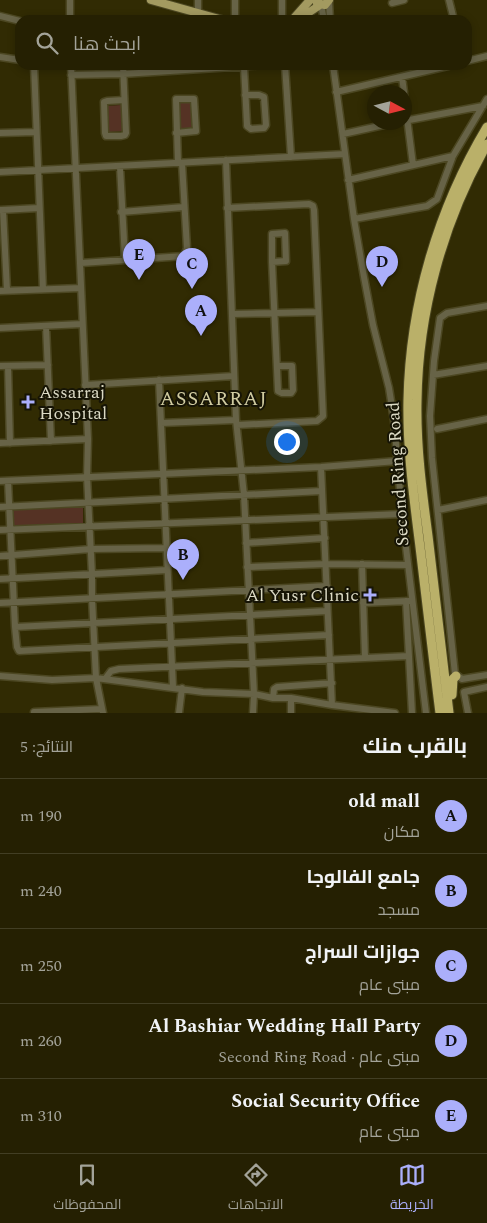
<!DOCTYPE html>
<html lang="ar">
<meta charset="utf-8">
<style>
body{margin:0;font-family:Spectral,Cairo,serif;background:#312d11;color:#f1f3f6;direction:rtl}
.compass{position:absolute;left:367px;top:85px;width:45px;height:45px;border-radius:50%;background:#252002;box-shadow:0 2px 8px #0003;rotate:97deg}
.you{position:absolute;left:286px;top:441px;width:18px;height:18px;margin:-12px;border:4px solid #fff;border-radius:50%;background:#1a73e8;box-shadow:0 0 0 8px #1a73e833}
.badge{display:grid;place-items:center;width:32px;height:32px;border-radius:50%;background:#abaffb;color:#111;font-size:16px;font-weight:700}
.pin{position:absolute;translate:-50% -41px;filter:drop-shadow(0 1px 2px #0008)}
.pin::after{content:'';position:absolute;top:26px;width:18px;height:15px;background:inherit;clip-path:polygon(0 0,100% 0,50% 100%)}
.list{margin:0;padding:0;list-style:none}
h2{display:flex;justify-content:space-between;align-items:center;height:65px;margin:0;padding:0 20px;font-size:21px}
h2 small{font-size:16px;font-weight:400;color:#a3a399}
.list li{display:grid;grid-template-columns:32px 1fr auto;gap:15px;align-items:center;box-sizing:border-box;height:75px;padding:0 20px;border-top:1px solid #423e24}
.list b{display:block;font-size:19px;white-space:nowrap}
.list p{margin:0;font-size:16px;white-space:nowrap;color:#a3a399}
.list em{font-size:16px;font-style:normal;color:#a3a399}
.icon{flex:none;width:28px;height:28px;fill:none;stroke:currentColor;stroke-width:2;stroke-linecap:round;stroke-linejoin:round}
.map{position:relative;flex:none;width:487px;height:713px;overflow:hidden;direction:ltr}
.search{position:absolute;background:#252002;box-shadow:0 2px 8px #0003;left:15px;right:15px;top:15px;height:55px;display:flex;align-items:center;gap:12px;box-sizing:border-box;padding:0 18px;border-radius:15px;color:#a3a399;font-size:19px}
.sheet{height:440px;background:#252002}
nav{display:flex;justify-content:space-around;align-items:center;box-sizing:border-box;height:70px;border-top:1px solid #423e24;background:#252002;font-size:14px;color:#a3a399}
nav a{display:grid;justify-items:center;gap:2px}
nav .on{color:#abaffb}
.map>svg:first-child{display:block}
.green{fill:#553224}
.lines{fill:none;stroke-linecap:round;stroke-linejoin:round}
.minor-casing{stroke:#4c4722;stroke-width:9}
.major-casing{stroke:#4c4722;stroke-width:10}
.highway-casing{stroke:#4c4722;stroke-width:11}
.minor{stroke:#676347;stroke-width:6}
.major{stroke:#a39a60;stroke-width:8}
.highway{stroke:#bab069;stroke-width:9}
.poi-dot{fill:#abaffb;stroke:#161405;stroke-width:2}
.labels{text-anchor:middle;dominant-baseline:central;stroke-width:4;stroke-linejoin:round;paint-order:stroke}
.poi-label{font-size:18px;fill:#dbd9c4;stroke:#161405;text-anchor:start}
.street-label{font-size:18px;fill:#dbd9c4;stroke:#161405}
.quarter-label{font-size:20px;letter-spacing:1px;fill:#d0cba1;stroke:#161405}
</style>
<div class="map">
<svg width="487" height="713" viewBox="0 0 487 713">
<rect width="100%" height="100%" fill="#312b03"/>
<path class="green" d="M193,102L194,128L180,129L178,103Z
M121,105L123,131L108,132L107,106Z
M83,507V523L14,527L13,510Z"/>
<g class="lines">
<g class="minor-casing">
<path id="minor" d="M198,0V13
M235,0V20
M282,0V20
M449,0L454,20
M329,1L330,20
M392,3L404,0
M321,5L324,20
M0,16L20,21
M70,20V0
M0,57L20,60
M467,61L487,56
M34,65L43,289
M71,65L88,439L87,477L92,574V598L96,678L103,713
M123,65L126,133L125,135L121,136H106L105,133L104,102L107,101L124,100
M285,65L291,157
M333,65L354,219L364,277L373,325L389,388L394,420L402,514L426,713
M244,67L247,124V126L251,129L264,128L266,125L264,97L259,95H245
M71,75L123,74L264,65
M402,77L404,92
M336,92L452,65
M404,94L413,165
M404,121L483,106
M0,133L36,132
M176,133L196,131L194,99H176L178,163
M343,134L397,122
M226,160L236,420L244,495L254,694L253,713
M120,167L125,259
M0,172L345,154
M348,180L453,156
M227,208L309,204L313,206L314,210L323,416L317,421L237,425
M1,210L39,208
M3,210L7,290
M121,212L184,207
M354,219L427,206L437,199L453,156L487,99
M272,262L286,261L285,233L272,234V262L278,391L282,393H291L293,390L292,366H277
M81,263L184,256L187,248L182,163
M0,291L81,288
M487,306L447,313L440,318L434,361L430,416L432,458L455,674L462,679L487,675
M232,314L318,312
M46,326L51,441
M0,328L82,324
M0,366L48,365
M8,366L10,443
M433,375L487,366
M159,380L173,687
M85,385L234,376
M161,423L236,420
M437,429L487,419
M0,443L88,439
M321,467L332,705
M0,481L321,467L397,461
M8,481L15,627L17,647L19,651L329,635
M0,507L322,491
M438,510L487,500
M0,530L402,514
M246,543L325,538
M0,556L91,549L166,548
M362,564L365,658
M247,567L326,564L408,565
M0,579L167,570
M406,601L412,713
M0,603L327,586
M363,603L409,601
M15,627L327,611
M0,676L52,680L96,678L203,692L254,694L273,698H291L332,705L395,713
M105,679L111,671L119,669L409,656
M273,698L274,689L277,687L332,683
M34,712L102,709
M179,713L182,688
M291,713V698
M468,713L464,692L487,687"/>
</g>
<g class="major-casing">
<path id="major" d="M151,0L223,20
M317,3L325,5L329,0
M295,17L310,0
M292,20L308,13L320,5"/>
</g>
<g class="highway-casing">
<path id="highway" d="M452,695L453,679L456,676
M440,713C433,658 427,603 420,547C414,499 407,450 408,400C410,304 438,209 487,127
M449,713C442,654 435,595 428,536C422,491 416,446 417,401C418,312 443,221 487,144"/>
</g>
<use href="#minor" class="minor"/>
<use href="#major" class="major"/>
<use href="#highway" class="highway"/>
</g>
<g class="poi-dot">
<path d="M25.5 394.5h5v5h5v5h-5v5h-5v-5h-5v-5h5z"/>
<path d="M367.5 587.5h5v5h5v5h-5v5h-5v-5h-5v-5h5z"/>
</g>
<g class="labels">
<g class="poi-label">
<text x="39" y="392">Assarraj<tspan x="39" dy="21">Hospital</tspan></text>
<text x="359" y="595" text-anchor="end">Al Yusr Clinic</text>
</g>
<g class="street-label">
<text transform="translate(398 474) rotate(-94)">Second Ring Road</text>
</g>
<g class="quarter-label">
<text x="214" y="399">ASSARRAJ</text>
</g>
</g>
</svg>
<svg class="compass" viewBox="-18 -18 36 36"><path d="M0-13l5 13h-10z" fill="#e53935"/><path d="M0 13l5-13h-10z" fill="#a3a399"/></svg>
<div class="you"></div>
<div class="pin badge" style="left:201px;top:336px">A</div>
<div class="pin badge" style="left:183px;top:580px">B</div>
<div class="pin badge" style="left:192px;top:289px">C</div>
<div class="pin badge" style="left:382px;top:287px">D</div>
<div class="pin badge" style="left:139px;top:280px">E</div>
<div class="search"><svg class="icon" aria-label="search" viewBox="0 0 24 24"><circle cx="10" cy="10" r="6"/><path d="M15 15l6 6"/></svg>ابحث هنا</div>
</div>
<section class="sheet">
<h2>بالقرب منك<small>النتائج: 5</small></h2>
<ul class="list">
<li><span class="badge">A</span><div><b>old mall</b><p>مكان</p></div><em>190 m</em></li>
<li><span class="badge">B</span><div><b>جامع الفالوجا</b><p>مسجد</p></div><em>240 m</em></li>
<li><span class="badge">C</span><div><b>جوازات السراج</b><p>مبنى عام</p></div><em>250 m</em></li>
<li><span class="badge">D</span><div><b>Al Bashiar Wedding Hall Party</b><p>مبنى عام · Second Ring Road</p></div><em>260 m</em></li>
<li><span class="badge">E</span><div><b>Social Security Office</b><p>مبنى عام</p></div><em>310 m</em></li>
</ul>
</section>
<nav>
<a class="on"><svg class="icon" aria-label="map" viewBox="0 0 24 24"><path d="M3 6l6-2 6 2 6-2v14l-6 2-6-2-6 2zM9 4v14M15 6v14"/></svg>الخريطة</a>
<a><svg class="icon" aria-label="directions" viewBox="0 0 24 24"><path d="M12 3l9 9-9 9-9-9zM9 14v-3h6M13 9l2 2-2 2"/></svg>الاتجاهات</a>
<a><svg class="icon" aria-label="saved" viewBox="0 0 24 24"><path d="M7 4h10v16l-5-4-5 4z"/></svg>المحفوظات</a>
</nav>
